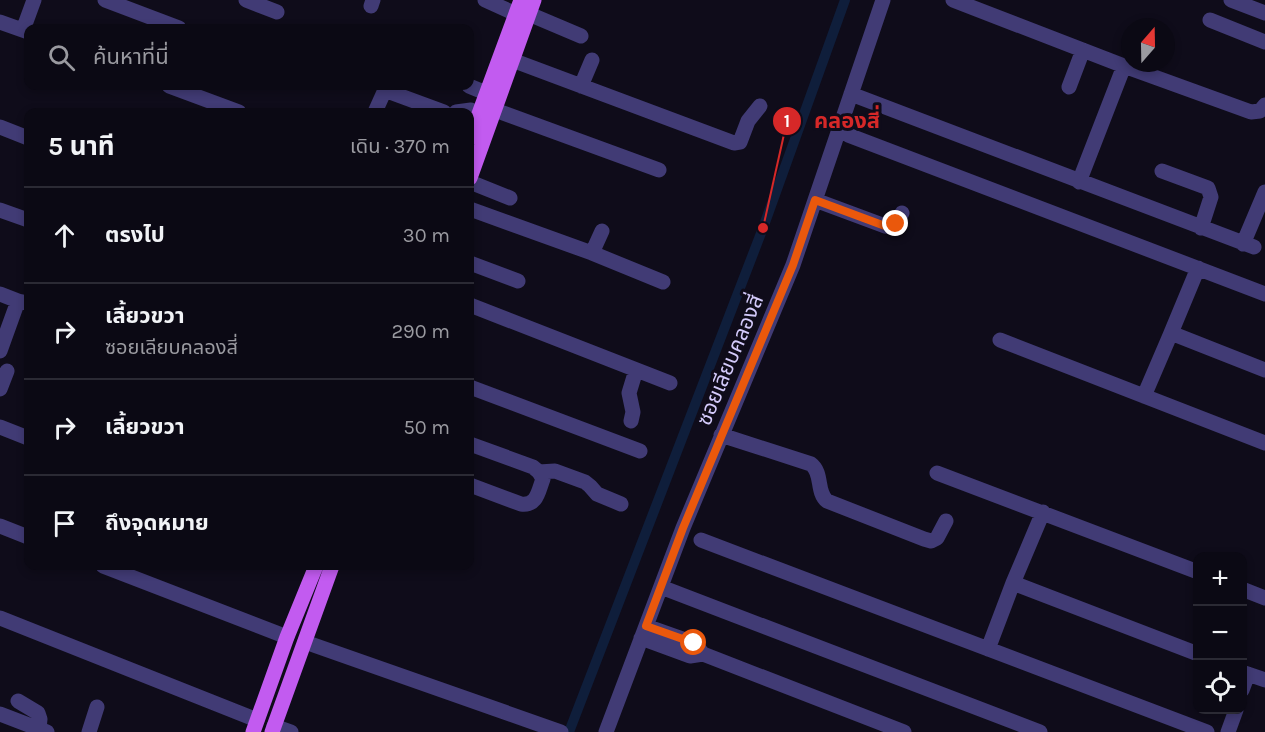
<!DOCTYPE html>
<html lang="th">
<meta charset="utf-8">
<style>
body{margin:0;font-family:Karla,"Noto Sans Thai",sans-serif;background:#191722;color:#f1f3f6}
.controls{position:absolute;right:18px;bottom:18px;display:grid;overflow:hidden;border-radius:12px;box-shadow:0 3px 9px #0003}
.controls button{width:54px;height:54px;display:grid;place-items:center;padding:0;border:0;border-bottom:2px solid #2b2a34;background:#0b0914;color:#f1f3f6;font:30px sans-serif}
.compass{position:absolute;left:1121px;top:18px;width:54px;height:54px;border-radius:50%;background:#0b0914;box-shadow:0 3px 9px #0003;rotate:20deg}
.stop{position:absolute;width:18px;height:18px;margin:-14px;border:4px solid #ea580c;border-radius:50%;background:#fff}
.stop.end{background:#ea580c;border-color:#fff;box-shadow:0 2px 6px #0008}
.list{margin:0;padding:0;list-style:none}
h2{display:flex;justify-content:space-between;align-items:center;height:78px;margin:0;padding:0 24px;font-size:26px}
h2 small{font-size:20px;font-weight:400;color:#9a9aa0}
.list li{display:grid;grid-template-columns:39px 1fr auto;gap:18px;align-items:center;box-sizing:border-box;height:96px;padding:0 24px;border-top:2px solid #2b2a34}
.list b{display:block;font-size:22px;white-space:nowrap}
.list p{margin:0;font-size:20px;white-space:nowrap;color:#9a9aa0}
.list em{font-size:20px;font-style:normal;color:#9a9aa0}
.icon{flex:none;width:33px;height:33px;fill:none;stroke:currentColor;stroke-width:2;stroke-linecap:round;stroke-linejoin:round}
.map{position:relative;flex:none;width:1265px;height:732px;overflow:hidden}
.search{position:absolute;background:#0b0914;box-shadow:0 3px 9px #0003;left:24px;top:24px;width:450px;height:66px;display:flex;align-items:center;gap:15px;box-sizing:border-box;padding:0 21px;border-radius:12px;color:#9a9aa0;font-size:22px}
.panel{position:absolute;background:#0b0914;box-shadow:0 3px 9px #0003;left:24px;top:108px;width:450px;height:462px;border-radius:12px}
.map>svg:first-child{display:block}
.lines{fill:none;stroke-linecap:round;stroke-linejoin:round}
.canal{stroke:#0f1e3b;stroke-width:10}
.minor{stroke:#413b75;stroke-width:15}
.major{stroke:#c25bf0;stroke-width:15}
.route{stroke:#ea580c;stroke-width:8}
.labels{text-anchor:middle;dominant-baseline:central;stroke-width:6;stroke-linejoin:round;paint-order:stroke}
.street-label{font-size:21px;fill:#d3cafa;stroke:#0f0c1a}
.leader{fill:none;stroke:#d62828;stroke-width:2}
.callout-dot{fill:#d62828;stroke:#0f0c1a;stroke-width:2}
.mark-label{font-size:18px;text-anchor:middle;font-weight:bold;fill:#fff}
.callout-label{font-size:22px;text-anchor:middle;font-weight:bold;fill:#d62828;stroke:#0f0c1a;stroke-width:6;stroke-linejoin:round;paint-order:stroke}
</style>
<div class="map">
<svg width="1265" height="732" viewBox="0 0 1265 732">
<rect width="100%" height="100%" fill="#0f0c1a"/>
<g class="lines">
<path class="canal" d="M569,732L763,228L845,0"/>
<path class="minor" d="M105,0L179,28
M246,0L277,12
M485,0L516,14
M953,0L1124,66L1251,112L1260,111L1265,105
M1231,0L1265,13
M371,6L373,0
M529,14L581,36
M1210,20L1265,42
M0,22L28,32
M23,30L34,0
M512,60L734,143L740,142L748,121L760,106
M169,86L239,112
M469,86L486,93
M581,86L592,60
M1069,87L1083,50
M851,94L1254,247
M484,106L659,170
M375,112L384,92L387,91L444,112
M456,112L471,110L478,114
M0,127L28,138
M848,135L1265,294
M1162,171L1208,188L1211,197L1201,228
M470,182L510,198
M1079,182L1124,66
M815,200L885,226L892,227L896,224L902,213
M470,209L592,253L663,282
M0,210L28,220
M1243,244L1265,192
M592,253L602,231
M470,263L518,281
M0,294L18,301L28,303
M470,305L670,383
M1171,333L1198,268
M1000,340L1265,443
M0,351L18,301
M470,387L640,451
M0,389L7,371
M1144,396L1171,333L1265,370
M631,421L633,412L629,393L636,370
M0,427L28,438
M721,435L811,464C823,473 816,492 827,501L924,539L931,541L937,538L946,521
M470,444L533,467L539,472L543,479C538,492 537,506 521,504L470,485
M539,472L555,471L585,482L590,486L597,494L621,504
M937,473L1198,572
M0,526L28,537
M701,540L1207,732
M103,566L287,637
M1013,583L1198,654
M661,587L1040,732
M1242,589L1265,598
M0,618L257,720
M641,638L690,656L703,654L694,643L646,626
M305,642L561,732
M988,649L1013,583L1043,512
M703,654L904,732
M1242,672L1265,680
M1242,690L1248,674
M18,701L38,713L40,719L39,729
M0,714L47,732
M274,726L291,732
M89,732L97,707
M606,732L683,528L793,265L883,0
M1228,732L1236,710"/>
<path class="major" d="M470,138L521,0
M470,178L534,0
M253,732L287,637L316,566
M272,732L332,566"/>
</g>
<g class="lines">
<path class="route" d="M694,643L646,626L683,528L793,265L815,200L885,226L892,227L896,224"/>
</g>
<g class="labels">
<g class="street-label">
<text transform="translate(730 360) rotate(-67)">ซอยเลียบคลองสี่</text>
</g>
</g>
<path class="leader" d="M763 228L787 121"/>
<g class="callout-dot">
<circle cx="763" cy="228" r="6"/>
<circle cx="787" cy="121" r="15"/>
</g>
<g class="mark-label">
<text x="787" y="127">1</text>
</g>
<g class="callout-label">
<text x="847" y="128">คลองสี่</text>
</g>
</svg>
<div class="controls">
<button>+</button>
<button>−</button>
<button><svg class="icon" aria-label="locate" viewBox="0 0 24 24"><circle cx="12" cy="12" r="6"/><path d="M12 2v4M12 18v4M2 12h4M18 12h4"/></svg></button>
</div>
<svg class="compass" viewBox="-18 -18 36 36"><path d="M0-13l5 13h-10z" fill="#e53935"/><path d="M0 13l5-13h-10z" fill="#9a9aa0"/></svg>
<div class="stop" style="left:694px;top:643px"></div>
<div class="stop end" style="left:896px;top:224px"></div>
<div class="search"><svg class="icon" aria-label="search" viewBox="0 0 24 24"><circle cx="10" cy="10" r="6"/><path d="M15 15l6 6"/></svg>ค้นหาที่นี่</div>
<section class="panel">
<h2>5 นาที<small>เดิน · 370 m</small></h2>
<ul class="list">
<li><svg class="icon" aria-label="ahead" viewBox="0 0 24 24"><path d="M12 20V5M6 11l6-6 6 6"/></svg><div><b>ตรงไป</b></div><em>30 m</em></li>
<li><svg class="icon" aria-label="right" viewBox="0 0 24 24"><path d="M7 20v-9h11M14 6l5 5-5 5"/></svg><div><b>เลี้ยวขวา</b><p>ซอยเลียบคลองสี่</p></div><em>290 m</em></li>
<li><svg class="icon" aria-label="right" viewBox="0 0 24 24"><path d="M7 20v-9h11M14 6l5 5-5 5"/></svg><div><b>เลี้ยวขวา</b></div><em>50 m</em></li>
<li><svg class="icon" aria-label="arrive" viewBox="0 0 24 24"><path d="M6 21V4h12l-3 4 3 4H6"/></svg><div><b>ถึงจุดหมาย</b></div></li>
</ul>
</section>
</div>
